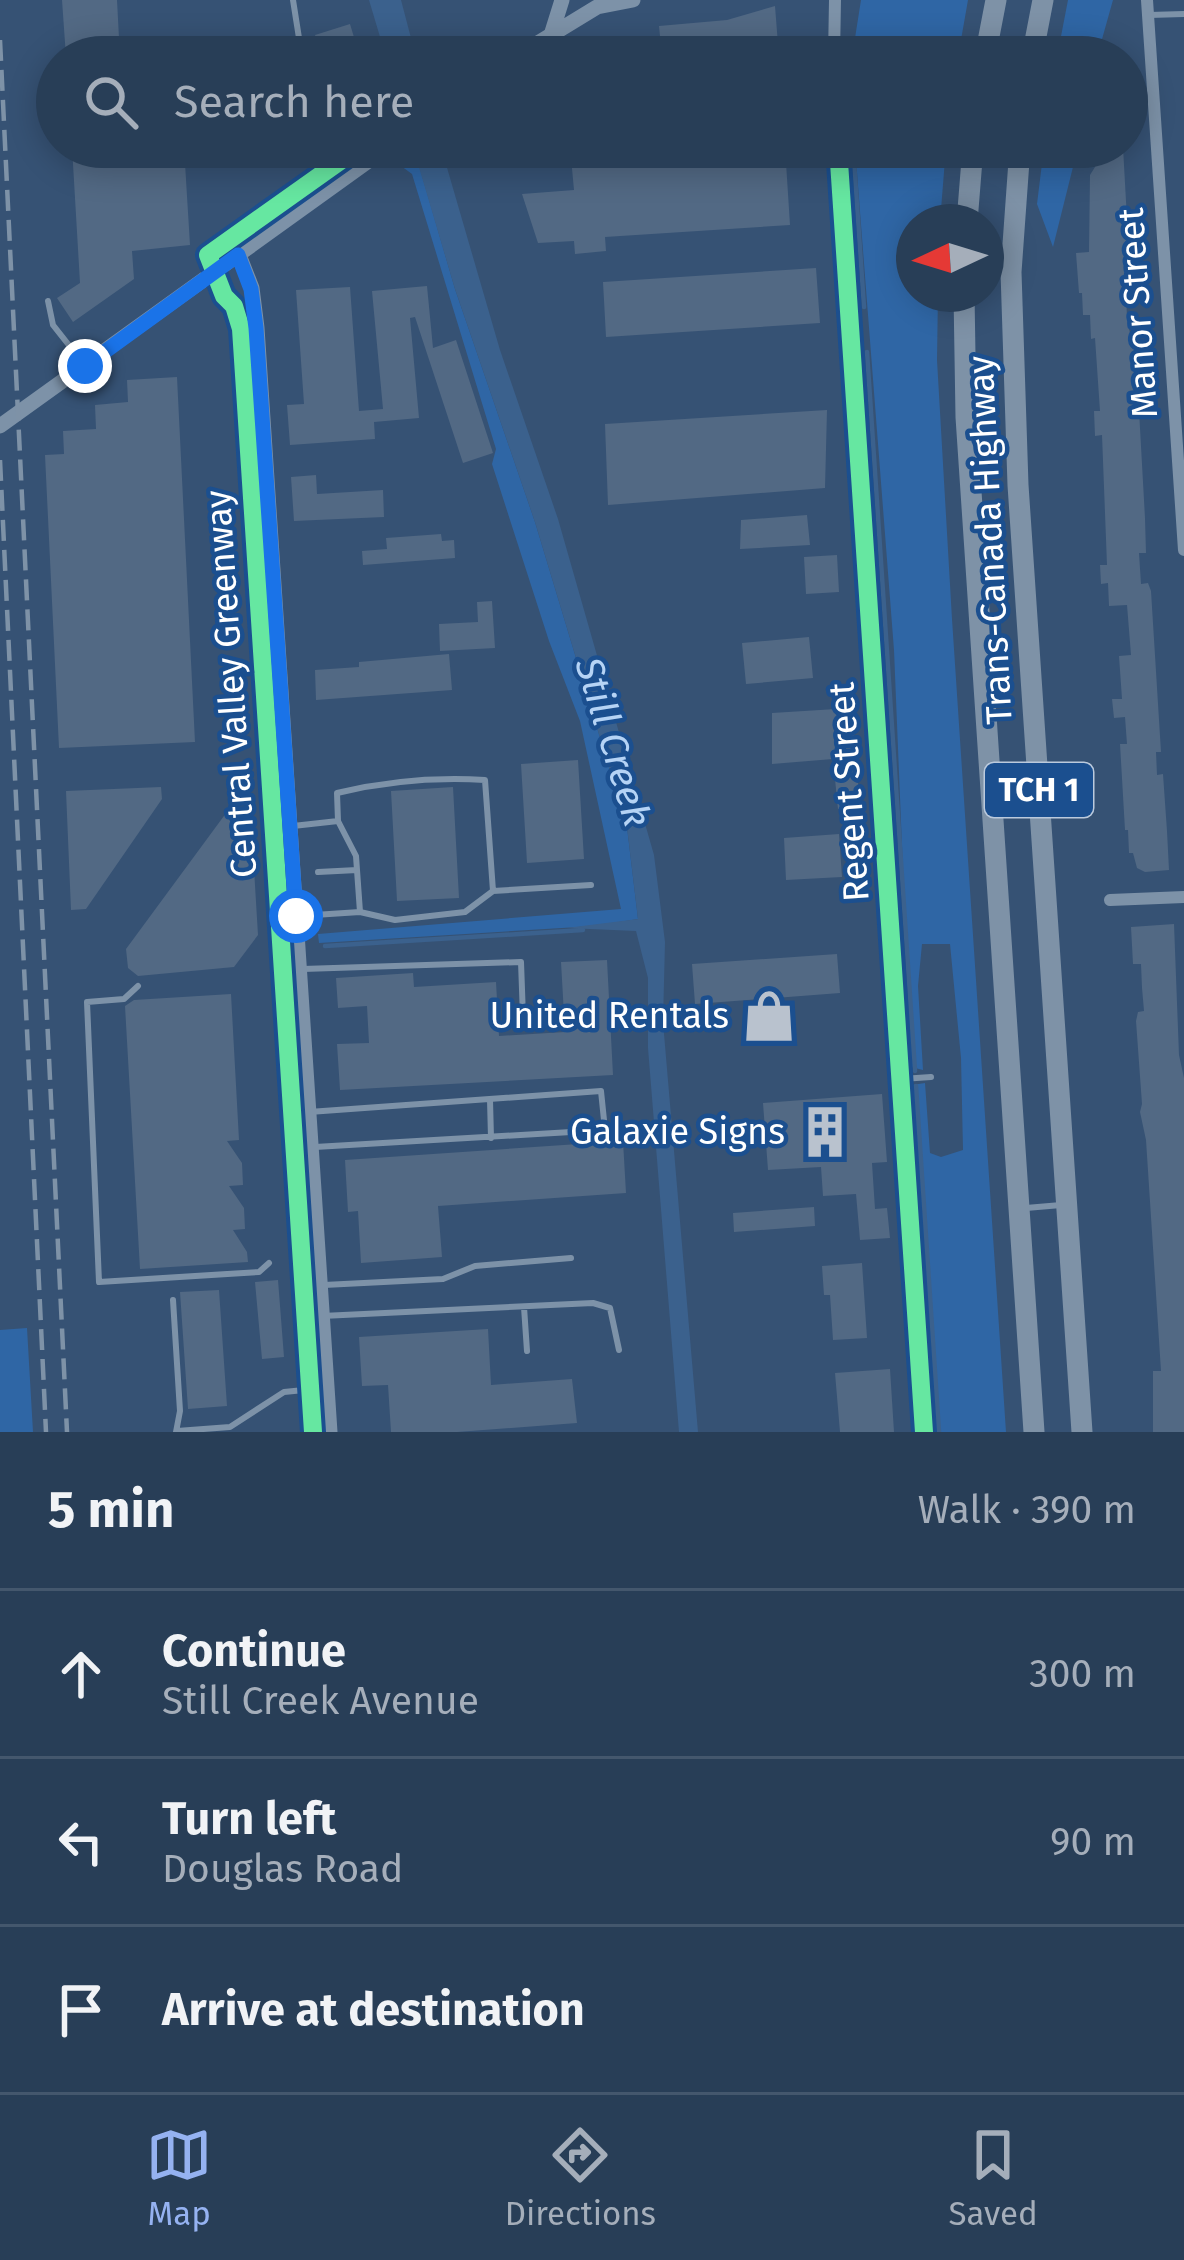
<!DOCTYPE html>
<meta charset="utf-8">
<style>
body{margin:0;font-family:"Fira Sans",sans-serif;background:#344961;color:#f1f3f6}
.compass{position:absolute;left:896px;top:204px;width:108px;height:108px;border-radius:50%;background:#283e57;box-shadow:0 6px 30px #0003;rotate:266deg}
.stop{position:absolute;width:36px;height:36px;margin:-27px;border:9px solid #1a73e8;border-radius:50%;background:#fff}
.stop.end{background:#1a73e8;border-color:#fff;box-shadow:0 3px 12px #0008}
.list{margin:0;padding:0;list-style:none}
h2{display:flex;justify-content:space-between;align-items:center;height:156px;margin:0;padding:0 48px;font-size:51px}
h2 small{font-size:39px;font-weight:400;color:#a5aeba}
.list li{display:grid;grid-template-columns:78px 1fr auto;gap:36px;align-items:center;box-sizing:border-box;height:168px;padding:0 48px;border-top:3px solid #44576d}
.list b{display:block;font-size:45px;white-space:nowrap}
.list p{margin:0;font-size:39px;white-space:nowrap;color:#a5aeba}
.list em{font-size:39px;font-style:normal;color:#a5aeba}
.icon{flex:none;width:66px;height:66px;fill:none;stroke:currentColor;stroke-width:2;stroke-linecap:round;stroke-linejoin:round}
.map{position:relative;flex:none;width:1184px;height:1432px;overflow:hidden}
.search{position:absolute;background:#283e57;box-shadow:0 6px 30px #0003;left:36px;right:36px;top:36px;height:132px;display:flex;align-items:center;gap:30px;box-sizing:border-box;padding:0 42px;border-radius:66px;color:#a5aeba;font-size:45px}
.sheet{height:660px;background:#283e57}
nav{display:flex;justify-content:space-around;align-items:center;box-sizing:border-box;height:168px;border-top:3px solid #44576d;background:#283e57;font-size:33px;color:#a5aeba}
nav a{display:grid;justify-items:center;gap:6px}
nav .on{color:#95b2f1}
.map>svg:first-child{display:block}
.green{fill:#2f66a5}
.water{fill:#3b618d}
.lines{fill:none;stroke-linecap:round;stroke-linejoin:round}
.stream{stroke:#3b618d;stroke-width:4.5}
.building{fill:#526984}
.service{stroke:#7d92a8;stroke-width:6}
.minor{stroke:#7d92a8;stroke-width:12}
.tertiary{stroke:#7d92a8;stroke-width:15}
.motorway{stroke:#7e92a7;stroke-width:21}
.rail{stroke:#7e92a7;stroke-width:4.5;stroke-dasharray:21 9;stroke-linecap:butt}
.cycleway-casing{stroke:#1b4f8f;stroke-width:26}
.cycleway{stroke:#66e7a1;stroke-width:18}
.route{stroke:#1a73e8;stroke-width:15}
.labels{text-anchor:middle;dominant-baseline:central;stroke-width:9;stroke-linejoin:round;paint-order:stroke}
.shield{fill:#1b4f8f;stroke:#bbcadd;stroke-width:3}
.shield-label{font-size:33px;font-weight:bold;fill:#fff}
.street-label{font-size:36px;fill:#fff;stroke:#1b4f8f}
.poi-label{font-size:36px;fill:#fff;stroke:#1b4f8f;text-anchor:end}
.water-label{font-size:39px;font-style:italic;fill:#b5d3f5;stroke:#1b4f8f}
</style>
<div class="map">
<svg width="1184" height="1432" viewBox="0 0 1184 1432">
<rect width="100%" height="100%" fill="#365274"/>
<path class="green" d="M861,0H968L958,57H852Z
M1068,0H1113L1097,57H1057Z
M855,147H946L940,222H914V294H938L937,360L952,619L1006,1432H932L912,1085L925,1083L930,1153L941,1157L963,1150L961,1058L950,944H922L918,986L923,1070L911,1067L894,650Z
M1044,147H1078L1053,247L1037,204Z
M416,155L455,289L535,522L627,827L638,919L595,926L319,943L318,934L621,909L580,721L549,641L492,464L496,449L412,174L397,163Z
M27,1328L33,1432H0V1330Z"/>
<path class="water" d="M369,0H401L416,57H386Z
M413,147H441L500,350L558,519L654,855L665,942L663,1022L698,1432H679L648,1048V978L636,931L566,928L638,919L627,827L535,522L455,289Z"/>
<g class="lines">
<path class="stream" d="M853,147L864,307
M867,352L915,1071
M325,946L583,930
M916,1086L939,1432"/>
</g>
<path class="building" d="M62,0H117L120,57H66Z
M775,6L779,57H662L659,26L727,20Z
M350,24L360,57H322L315,35Z
M72,147H184L190,245L132,251L134,279L73,322L57,298L80,283Z
M570,147H785L790,225L605,237L606,251L575,254L574,241L538,243L522,194L574,190Z
M1102,147H1123L1131,291H1126L1127,319L1131,338H1135L1145,518L1146,553H1139L1141,584L1148,583L1151,591L1161,752H1156L1157,775L1163,774L1167,831L1169,870L1145,872L1137,868L1133,853H1129L1128,830H1125L1120,744H1127L1125,717L1114,718L1112,699H1122L1119,656L1131,655L1127,605L1109,606L1108,583L1101,584L1100,565H1107L1102,435L1095,436L1094,411H1100L1095,338L1091,339L1090,315H1083L1082,293H1079L1076,253L1089,252L1090,175L1095,167V156H1103Z
M816,268L820,323L606,337L603,282Z
M427,286L433,348L456,340L493,453L463,463L415,317L410,318L419,418L374,422L375,439L290,445L287,405L304,404L296,290L350,287L359,411L383,409L372,291Z
M177,377L195,742L59,748L45,455L64,454L63,431L96,429L95,405L128,402L127,380Z
M827,410L825,488L608,505L605,424Z
M316,475L317,494L383,490L384,517L294,521L291,477Z
M807,515L810,545L740,549L741,520Z
M441,534L442,541L454,540L455,558L363,565L362,551L387,549L386,538Z
M837,555L839,592L806,594L804,557Z
M492,601L495,648L440,651L439,624L478,622L477,602Z
M809,637L813,678L746,684L742,643Z
M449,654L452,690L316,700L315,670L359,667V662Z
M852,708L860,807L838,809L833,759L772,764V713Z
M578,760L584,859L527,863L521,764Z
M161,787L162,799L86,909L71,910L66,791Z
M453,787L459,898L397,901L391,791Z
M232,805L251,819L258,935L234,967L138,976L128,968L126,949Z
M839,834L842,877L786,880L784,838Z
M1174,924L1179,1055L1184,1078V1432H1153V1371H1161L1146,1140L1140,1112L1142,1104L1136,1021L1138,1012L1144,1011L1142,988L1141,964H1133L1131,927Z
M837,954L840,993L695,1004L692,964Z
M607,960L613,1075L340,1090L337,1044L369,1043L367,1006L338,1008L336,978L413,973L414,987L496,982L499,1036L565,1032L561,962Z
M231,994L239,1140L227,1141L242,1163L243,1185L229,1186L244,1208L245,1229L233,1230L247,1252L248,1262L140,1269L125,1006L134,1000Z
M882,1094L887,1162L872,1163L875,1209L887,1208L890,1238L860,1240L856,1194L823,1196L821,1167L768,1170L763,1103Z
M623,1141L626,1193L438,1206L442,1257L361,1263L358,1211L348,1212L345,1160Z
M814,1207L815,1226L734,1232L733,1213Z
M862,1263L867,1338L833,1340L830,1295H824L822,1266Z
M278,1280L284,1357L262,1359L255,1282Z
M219,1290L227,1406L188,1409L180,1292Z
M488,1329L491,1385L572,1379L577,1423L457,1432H391L388,1385L362,1386L359,1337Z
M890,1369L894,1432H840L835,1373Z"/>
<g class="lines">
<path class="service" d="M293,0L302,57
M1149,15L1184,14
M316,147L331,184
M48,301L53,325L83,363
M293,826L338,821L337,793C387,781 434,777 485,780L493,891L465,912L395,920L360,912
M318,872L357,870
M493,891L591,885
M299,916L360,912L356,856L338,821
M303,969L521,962L523,1017
M138,986L124,999L87,1002L99,1282L259,1272L269,1263
M902,1079L931,1077
M490,1100L491,1138
M309,1112L601,1091L605,1130L315,1147
M1026,1208L1061,1205
M324,1285L443,1279L475,1266L571,1258
M173,1300L180,1411L176,1432
M524,1307L527,1351
M322,1316L593,1303L610,1308L619,1350
M177,1431L230,1427L284,1392L324,1388"/>
<path class="minor" d="M1147,0L1184,550
M834,57L835,0
M838,147L924,1432
M1110,900L1184,897"/>
<path class="tertiary" d="M552,32L562,0
M515,57L597,7L633,0
M239,255L252,288L257,328L330,1432
M0,426L388,147"/>
<path class="motorway" d="M985,57L996,0
M1032,57L1043,0
M1020,147L1011,272L1018,485L1082,1432
M967,222L973,147
M964,294L966,417L1034,1432"/>
<path class="rail" d="M0,40L67,1432
M0,460L46,1432"/>
<g class="cycleway-casing">
<path id="cycleway" d="M838,147L924,1432
M313,1432L241,329L234,306L224,296L208,255L360,147"/>
</g>
<use href="#cycleway" class="cycleway"/>
</g>
<g class="lines">
<path class="route" d="M85,366L238,255L251,289L256,328L296,916"/>
</g>
<defs>
<g id="shop-bare" transform="scale(4.14)"><path d="M-5-2.5h2.3a2.7 3.5 0 0 1 5.4 0H5L5.5 6h-11ZM-1.5-2.5h3a1.5 2.3 0 0 0-3 0Z" fill="#b9c2ce" stroke="#1b4f8f" stroke-width="2.5" paint-order="stroke"/></g>
<g id="building-bare" transform="scale(4.14)"><path d="M-4-6H4V6H1V3H-1V6H-4ZM-2.5-4.3h1.7v1.8h-1.7ZM.8-4.3h1.7v1.8H.8ZM-2.5-1h1.7V.8h-1.7ZM.8-1h1.7V.8H.8Z" fill="#b9c2ce" stroke="#1b4f8f" stroke-width="2.5" paint-order="stroke"/></g>
</defs>
<g fill-rule="evenodd">
<use href="#shop-bare" x="769" y="1016"/>
<use href="#building-bare" x="825" y="1132"/>
</g>
<g class="labels">
<rect class="shield" x="985" y="763" width="108" height="54" rx="9"/>
<g class="shield-label">
<text x="1039" y="790">TCH 1</text>
</g>
<g class="street-label">
<text transform="translate(1138 313) rotate(-94)">Manor Street</text>
<text transform="translate(990 540) rotate(-93)">Trans-Canada Highway</text>
<text transform="translate(231 684) rotate(-94)">Central Valley Greenway</text>
<text transform="translate(849 792) rotate(-94)">Regent Street</text>
</g>
<g class="poi-label">
<text x="729" y="1016">United Rentals</text>
<text x="785" y="1132">Galaxie Signs</text>
</g>
<g class="water-label">
<text transform="translate(613 742) rotate(73)">Still Creek</text>
</g>
</g>
</svg>
<svg class="compass" viewBox="-18 -18 36 36"><path d="M0-13l5 13h-10z" fill="#e53935"/><path d="M0 13l5-13h-10z" fill="#a5aeba"/></svg>
<div class="stop" style="left:296px;top:916px"></div>
<div class="stop end" style="left:85px;top:366px"></div>
<div class="search"><svg class="icon" aria-label="search" viewBox="0 0 24 24"><circle cx="10" cy="10" r="6"/><path d="M15 15l6 6"/></svg>Search here</div>
</div>
<section class="sheet">
<h2>5 min<small>Walk · 390 m</small></h2>
<ul class="list">
<li><svg class="icon" aria-label="ahead" viewBox="0 0 24 24"><path d="M12 20V5M6 11l6-6 6 6"/></svg><div><b>Continue</b><p>Still Creek Avenue</p></div><em>300 m</em></li>
<li><svg class="icon" aria-label="left" viewBox="0 0 24 24"><path d="M17 20v-9H6M10 6l-5 5 5 5"/></svg><div><b>Turn left</b><p>Douglas Road</p></div><em>90 m</em></li>
<li><svg class="icon" aria-label="arrive" viewBox="0 0 24 24"><path d="M6 21V4h12l-3 4 3 4H6"/></svg><div><b>Arrive at destination</b></div></li>
</ul>
</section>
<nav>
<a class="on"><svg class="icon" aria-label="map" viewBox="0 0 24 24"><path d="M3 6l6-2 6 2 6-2v14l-6 2-6-2-6 2zM9 4v14M15 6v14"/></svg>Map</a>
<a><svg class="icon" aria-label="directions" viewBox="0 0 24 24"><path d="M12 3l9 9-9 9-9-9zM9 14v-3h6M13 9l2 2-2 2"/></svg>Directions</a>
<a><svg class="icon" aria-label="saved" viewBox="0 0 24 24"><path d="M7 4h10v16l-5-4-5 4z"/></svg>Saved</a>
</nav>
